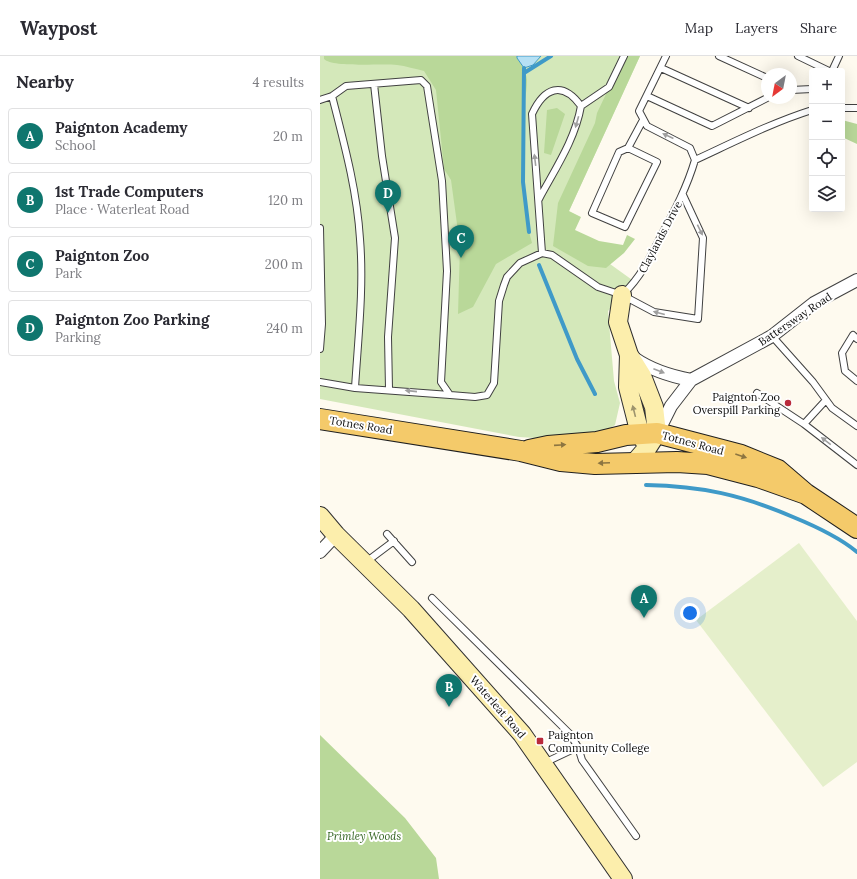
<!DOCTYPE html>
<meta charset="utf-8">
<style>
body{margin:0;font-family:Lora,serif;background:#f7f7f7;color:#2b2b33}
.controls{position:absolute;right:12px;top:12px;display:grid;overflow:hidden;border-radius:4px;box-shadow:0 4px 16px #0002}
.controls button{width:36px;height:36px;display:grid;place-items:center;padding:0;border:0;border-bottom:1px solid #e1e1e2;background:#fff;color:#2b2b33;font:20px sans-serif}
.compass{position:absolute;left:441px;top:12px;width:36px;height:36px;border-radius:50%;background:#fff;box-shadow:0 4px 16px #0002;rotate:212deg}
.you{position:absolute;left:370px;top:557px;width:14px;height:14px;margin:-10px;border:3px solid #fff;border-radius:50%;background:#1a73e8;box-shadow:0 0 0 6px #1a73e833}
.badge{display:grid;place-items:center;width:26px;height:26px;border-radius:50%;background:#0f766e;color:#fff;font-size:13px;font-weight:700}
.pin{position:absolute;translate:-50% -33px;filter:drop-shadow(0 1px 2px #0008)}
.pin::after{content:'';position:absolute;top:21px;width:14px;height:12px;background:inherit;clip-path:polygon(0 0,100% 0,50% 100%)}
.list{margin:0;padding:0;list-style:none}
h2{display:flex;justify-content:space-between;align-items:center;height:52px;margin:0;padding:0 16px;font-size:17px}
h2 small{font-size:13px;font-weight:400;color:#7c7c81}
.list li{display:grid;grid-template-columns:26px 1fr auto;gap:12px;align-items:center;box-sizing:border-box;height:56px;margin:0 8px 8px;padding:0 8px;border:1px solid #e1e1e2;border-radius:4px}
.list b{display:block;font-size:15px;white-space:nowrap}
.list p{margin:0;font-size:13px;white-space:nowrap;color:#7c7c81}
.list em{font-size:13px;font-style:normal;color:#7c7c81}
.icon{flex:none;width:22px;height:22px;fill:none;stroke:currentColor;stroke-width:2;stroke-linecap:round;stroke-linejoin:round}
.map{position:relative;flex:none;width:537px;height:823px;overflow:hidden}
header{display:flex;align-items:center;gap:24px;box-sizing:border-box;height:56px;padding:0 20px;background:#fff;border-bottom:1px solid #e1e1e2}
header strong{font-size:19px}
nav{display:flex;gap:22px;margin-inline-start:auto;font-size:14px}
main{display:flex}
aside{flex:1;background:#fff}
.map>svg:first-child{display:block}
.green{fill:#d4e8ba}
.forest{fill:#b9d899}
.pitch{fill:#e5efcb}
.water{fill:#b5e0f4;stroke:#3f9ac8}
.lines{fill:none;stroke-linecap:round;stroke-linejoin:round}
.stream{stroke:#3f9ac8;stroke-width:4}
.lane-casing{stroke:#414141;stroke-width:8}
.street-casing{stroke:#414141;stroke-width:14}
.secondary-casing{stroke:#303030;stroke-width:20}
.primary-casing{stroke:#1f1f1f;stroke-width:22}
.lane{stroke:#fff;stroke-width:6}
.street{stroke:#fff;stroke-width:12}
.secondary{stroke:#fceeac;stroke-width:18}
.primary{stroke:#f4ca6a;stroke-width:20}
.oneway{fill:#9f9f9f}
.oneway2{fill:#9d946d}
.oneway3{fill:#8c7541}
.poi-dot{fill:#b92a3a;stroke:#fff;stroke-width:1.5}
.labels{text-anchor:middle;dominant-baseline:central;stroke-width:4;stroke-linejoin:round;paint-order:stroke}
.street-label{font-size:11px;fill:#0e0e0e;stroke:#fff}
.poi-label{font-size:11px;fill:#0e0e0e;stroke:#fff;text-anchor:end}
.park-label{font-size:11px;font-style:italic;fill:#326320;stroke:#fff}
</style>
<header>
<strong>Waypost</strong>
<nav><a>Map</a><a>Layers</a><a>Share</a></nav>
</header>
<main>
<aside>
<h2>Nearby<small>4 results</small></h2>
<ul class="list">
<li><span class="badge">A</span><div><b>Paignton Academy</b><p>School</p></div><em>20 m</em></li>
<li><span class="badge">B</span><div><b>1st Trade Computers</b><p>Place · Waterleat Road</p></div><em>120 m</em></li>
<li><span class="badge">C</span><div><b>Paignton Zoo</b><p>Park</p></div><em>200 m</em></li>
<li><span class="badge">D</span><div><b>Paignton Zoo Parking</b><p>Parking</p></div><em>240 m</em></li>
</ul>
</aside>
<div class="map">
<svg width="537" height="823" viewBox="0 0 537 823">
<rect width="100%" height="100%" fill="#fefaef"/>
<path class="green" d="M0,0H320L249,155L247,177L315,226L288,255L294,325L300,347L295,369L277,380L231,383L199,381L0,343Z"/>
<path class="forest" d="M4,0H197V2C202,9 206,15 207,24C207,37 203,51 203,64C201,104 201,148 212,187L176,208L153,251L138,258L140,190L131,124L124,113L116,34L104,15C95,13 86,10 77,9C62,7 13,12 4,3Z
M304,0H320L249,155L261,161L255,174L279,185L303,189L307,179L315,183L304,197L286,212L268,210L233,190L238,147L275,67L277,57Z
M237,52L245,58L231,99L224,97L227,54Z
M522,64L537,68V88L522,81Z
M0,679L85,762L116,802L119,823H0Z"/>
<path class="pitch" d="M479,487L537,565V706L503,731L376,564Z"/>
<path class="water" d="M197,0H221L213,9L204,12L197,2Z"/>
<g class="lines">
<path class="stream" d="M204,12L203,126L209,176
M204,17L231,0
M219,209L257,303L275,338
M326,429C382,430 422,439 473,461C495,470 519,481 537,496"/>
<g class="lane-casing">
<path id="lane" d="M346,0L319,55L327,70L370,92L375,104
M399,0L447,22
M478,0L509,15
M341,12L429,52
M512,15L519,0
M54,28L62,100L75,182L68,281L69,333
M471,34L492,33
M12,40C24,87 37,134 40,183C44,232 38,283 35,332
M327,40L392,70L447,42
M0,44L12,40L26,30L101,24L107,30L122,125L127,215L121,326L130,339L155,341L167,339L174,327L179,245L184,229L187,221L200,207L222,197L232,199L278,231L302,239L334,256L378,263L383,182L363,139
M261,50L289,31L304,0
M522,52H537
M308,92L299,96L272,157L305,171L337,106L308,92L323,64
M375,104C414,86 451,67 492,54
M219,143C235,113 255,84 261,50C242,24 224,32 212,58L222,197
M0,172L2,268L0,293
M303,238C321,221 331,200 342,178C355,154 367,131 375,104
M452,280L493,326L512,352L537,370
M537,283L533,279L522,297L525,315L537,325
M0,326L35,332L130,339
M437,337L484,368
M506,344L484,368L537,409
M67,478L92,506
M46,506L74,485
M112,542L249,677L258,691
M224,707L258,691L262,704L316,780"/>
</g>
<g class="street-casing">
<path id="street" d="M314,302C331,314 350,320 371,324
M338,376L351,350L371,324L452,280L494,247L537,224
M0,496L16,479"/>
</g>
<g class="secondary-casing">
<path id="secondary" d="M302,239L298,266L309,299L322,320L334,351L337,377L328,391L315,406
M309,299L308,331L320,378L328,391
M0,460L16,479L91,553L202,678L303,823"/>
</g>
<g class="primary-casing">
<path id="primary" d="M0,363L201,395L241,405L275,408L357,406L388,408L438,421L486,438
M209,394L228,390L277,386L306,379L337,377L421,399L458,414L486,438L537,472"/>
</g>
<use href="#lane" class="lane"/>
<use href="#street" class="street"/>
<use href="#secondary" class="secondary"/>
<use href="#primary" class="primary"/>
</g>
<defs><path id="oneway-solid" d="M-6-.8H1V-3.2L6.5 0L1 3.2V.8H-6Z"/></defs>
<g class="oneway">
<use href="#oneway-solid" transform="translate(257 66) rotate(106)"/>
<use href="#oneway-solid" transform="translate(348 80) rotate(-155)"/>
<use href="#oneway-solid" transform="translate(215 104) rotate(-97)"/>
<use href="#oneway-solid" transform="translate(380 174) rotate(64)"/>
<use href="#oneway-solid" transform="translate(339 257) rotate(-165)"/>
<use href="#oneway-solid" transform="translate(339 315) rotate(21)"/>
<use href="#oneway-solid" transform="translate(91 335) rotate(-174)"/>
<use href="#oneway-solid" transform="translate(506 385) rotate(-143)"/>
</g>
<use class="oneway2" href="#oneway-solid" transform="translate(314 355) rotate(-104)"/>
<g class="oneway3">
<use href="#oneway-solid" transform="translate(240 389) rotate(-4)"/>
<use href="#oneway-solid" transform="translate(421 400) rotate(19)"/>
<use href="#oneway-solid" transform="translate(284 407) rotate(177)"/>
</g>
<g class="poi-dot">
<circle cx="468" cy="347" r="4"/>
<rect x="216" y="681" width="8" height="8" rx="2"/>
</g>
<g class="labels">
<g class="street-label">
<text transform="translate(340 181) rotate(-62)">Claylands Drive</text>
<text transform="translate(475 263) rotate(-34)">Battersway Road</text>
<text transform="translate(41 369) rotate(9)">Totnes Road</text>
<text transform="translate(373 387) rotate(15)">Totnes Road</text>
<text transform="translate(178 651) rotate(49)">Waterleat Road</text>
</g>
<g class="poi-label">
<text x="460" y="341">Paignton Zoo<tspan x="460" dy="13">Overspill Parking</tspan></text>
<text x="228" y="679" text-anchor="start">Paignton<tspan x="228" dy="13">Community College</tspan></text>
</g>
<g class="park-label">
<text x="44" y="780">Primley Woods</text>
</g>
</g>
</svg>
<div class="controls">
<button>+</button>
<button>−</button>
<button><svg class="icon" aria-label="locate" viewBox="0 0 24 24"><circle cx="12" cy="12" r="6"/><path d="M12 2v4M12 18v4M2 12h4M18 12h4"/></svg></button>
<button><svg class="icon" aria-label="layers" viewBox="0 0 24 24"><path d="M12 4l9 5-9 5-9-5zM3 14l9 5 9-5"/></svg></button>
</div>
<svg class="compass" viewBox="-18 -18 36 36"><path d="M0-13l5 13h-10z" fill="#e53935"/><path d="M0 13l5-13h-10z" fill="#7c7c81"/></svg>
<div class="you"></div>
<div class="pin badge" style="left:324px;top:562px">A</div>
<div class="pin badge" style="left:129px;top:651px">B</div>
<div class="pin badge" style="left:141px;top:202px">C</div>
<div class="pin badge" style="left:68px;top:157px">D</div>
</div>
</main>
